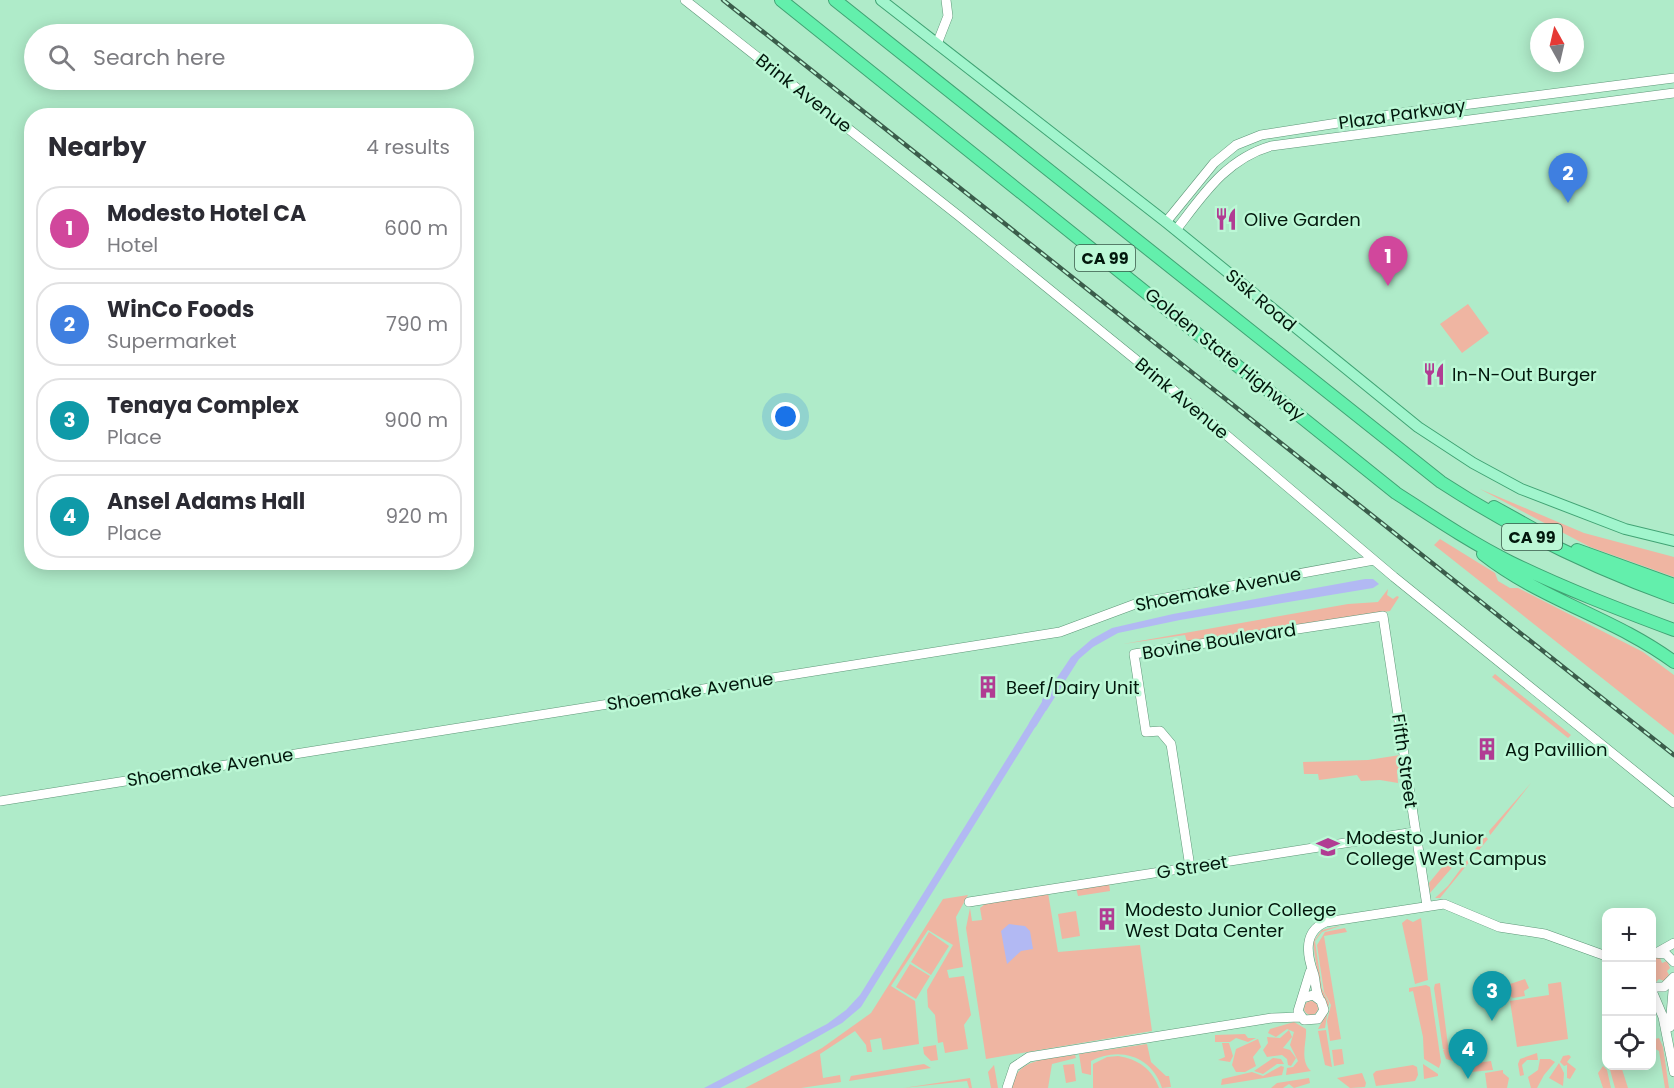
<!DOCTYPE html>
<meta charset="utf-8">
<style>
body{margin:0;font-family:Poppins,sans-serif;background:#f2f2f3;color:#2b2b33}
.controls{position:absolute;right:18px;bottom:18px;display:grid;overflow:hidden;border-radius:12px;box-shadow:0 3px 15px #0003}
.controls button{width:54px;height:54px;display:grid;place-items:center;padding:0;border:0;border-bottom:2px solid #e1e1e2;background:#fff;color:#2b2b33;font:30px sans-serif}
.compass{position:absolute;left:1530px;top:18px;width:54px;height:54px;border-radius:50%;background:#fff;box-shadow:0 3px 15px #0003;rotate:352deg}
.you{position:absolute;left:786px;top:417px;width:21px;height:21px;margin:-15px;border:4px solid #fff;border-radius:50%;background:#1a73e8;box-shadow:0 0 0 9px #1a73e833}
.badge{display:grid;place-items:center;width:39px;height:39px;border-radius:50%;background:#d93025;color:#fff;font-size:20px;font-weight:700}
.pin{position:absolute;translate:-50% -50px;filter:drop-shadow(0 2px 3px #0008)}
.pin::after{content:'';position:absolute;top:32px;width:21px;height:18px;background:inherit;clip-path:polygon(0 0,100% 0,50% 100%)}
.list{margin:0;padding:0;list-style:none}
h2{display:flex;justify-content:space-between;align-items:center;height:78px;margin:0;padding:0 24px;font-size:26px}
h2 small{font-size:20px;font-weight:400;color:#7c7c81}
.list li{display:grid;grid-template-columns:39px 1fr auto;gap:18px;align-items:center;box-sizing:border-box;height:84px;margin:0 12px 12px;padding:0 12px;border:2px solid #e1e1e2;border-radius:24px}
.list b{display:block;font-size:22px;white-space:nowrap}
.list p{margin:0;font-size:20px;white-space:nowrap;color:#7c7c81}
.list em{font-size:20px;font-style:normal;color:#7c7c81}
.icon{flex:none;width:33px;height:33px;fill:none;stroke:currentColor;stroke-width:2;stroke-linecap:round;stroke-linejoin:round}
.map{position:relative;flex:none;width:1674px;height:1088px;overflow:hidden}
.search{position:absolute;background:#fff;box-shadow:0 3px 15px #0003;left:24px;top:24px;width:450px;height:66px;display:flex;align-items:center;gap:15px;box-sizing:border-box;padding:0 21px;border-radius:33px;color:#7c7c81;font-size:22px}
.panel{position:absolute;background:#fff;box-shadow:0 3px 15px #0003;left:24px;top:108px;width:450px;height:462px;border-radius:24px}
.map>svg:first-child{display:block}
.green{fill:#efb5a2}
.water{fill:#b2b9f3}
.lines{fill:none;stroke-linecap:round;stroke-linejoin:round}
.canal{stroke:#b2b9f3;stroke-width:8}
.minor-casing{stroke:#5e9778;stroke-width:10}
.major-casing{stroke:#41a374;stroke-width:12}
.highway-casing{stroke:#41a374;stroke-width:14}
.minor{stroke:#fff;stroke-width:9}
.major{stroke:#a1f5cd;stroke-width:10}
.highway{stroke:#63efac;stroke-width:12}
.rail-casing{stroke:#3b5d4b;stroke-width:4.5}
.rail{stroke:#bcf8d6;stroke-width:2;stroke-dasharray:7;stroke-linecap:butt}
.labels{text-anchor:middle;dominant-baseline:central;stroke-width:5;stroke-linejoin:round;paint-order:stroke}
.shield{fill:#bcf8d6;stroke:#3a5a49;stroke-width:1.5}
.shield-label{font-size:16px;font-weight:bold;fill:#02170c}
.street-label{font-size:18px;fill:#02170c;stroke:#bcf8d6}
.poi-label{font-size:18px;fill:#02170c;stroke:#bcf8d6;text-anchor:start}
</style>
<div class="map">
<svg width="1674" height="1088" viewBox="0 0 1674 1088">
<rect width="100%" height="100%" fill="#afebc9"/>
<path class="green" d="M1468,304L1489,333L1462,353L1440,324Z
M1480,489L1584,533L1674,557V577L1590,547Z
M1440,539L1495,573L1498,581L1510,588H1518L1643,652L1674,675V735L1434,545Z
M1388,589L1387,595L1393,599L1397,596L1399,597L1390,611L1187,642L1185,635L1123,644L1348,604L1378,602Z
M1495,674L1571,735L1568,738L1492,677Z
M1400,755L1402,769L1397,770L1398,783L1380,780L1361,781L1357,775L1319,780L1318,774H1304L1303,762L1368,760Z
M1531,783L1491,834L1490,835L1489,831Z
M1485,836L1488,839L1440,898H1435L1448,886Z
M1448,860L1456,863L1430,893L1429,883Z
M1109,883L1110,891L1078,896L1076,888Z
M1048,893L1058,952L1140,945L1152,1031L986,1059L966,928L970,908L972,921L982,920L980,908L986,903Z
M968,895L956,917L963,967L947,970L949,978L964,976L971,1015L964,1025L968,1049L945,1053L943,1042L938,1043L935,1015L928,1007L927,990L953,945L928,930L891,986L915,1001L919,1044L883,1050L881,1038L870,1040L872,1052H867L866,1045L855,1031L820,1054L823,1078L840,1075L841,1082L801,1088H745L822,1048L871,1013L943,899Z
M1076,911L1080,936L1062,939L1058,914Z
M1421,918L1428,980L1415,984L1402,923L1407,919L1413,922Z
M1343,925L1322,932L1315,941L1322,989L1329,1003L1325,1028L1318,1029L1326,1014L1320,991L1313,942L1322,930Z
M1345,928L1347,932L1324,936L1341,1039L1330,1041L1327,1021L1331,1005L1324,992L1317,945L1325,932Z
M929,932L949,946L931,975L911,962Z
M1657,957L1660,958L1662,963L1667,961L1670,968L1667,971L1669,975L1664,981L1659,979L1656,982L1652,980L1653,959Z
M910,964L930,976L916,999L896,987Z
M1502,973L1504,984L1487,987L1486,976Z
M1525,979L1529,988L1524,991L1525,996L1513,998L1509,995L1507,985Z
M1561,982L1568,1039L1517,1047L1510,1001L1549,995L1548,984Z
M1440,983L1449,1053L1453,1061L1446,1059L1443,1050L1445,1049H1443L1434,988L1435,984Z
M1426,985L1430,987L1441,1062L1439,1068L1424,1059L1423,1037L1413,991L1409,992V988Z
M1304 1008a7 7 0 1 1 14 0a7 7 0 1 1-14 0Z
M1294,1022L1306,1029C1307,1042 1299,1060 1311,1071L1286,1075L1287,1068L1293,1067L1298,1061L1290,1045L1294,1032L1287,1029L1276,1037L1268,1033L1270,1029Z
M1289,1030L1292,1037L1283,1048L1290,1050L1296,1058L1291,1066L1288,1065L1287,1059L1282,1055L1267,1057L1263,1050L1268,1043L1267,1037L1280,1038Z
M1326,1030L1332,1067L1325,1065L1318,1031Z
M1245,1034L1248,1038H1256L1248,1042L1236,1038L1230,1042H1215V1035Z
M1659,1038L1663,1047L1669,1088H1665L1659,1051L1652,1047L1655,1039Z
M1258,1039L1261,1047L1253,1057L1256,1066L1245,1072H1236L1232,1065L1236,1049Z
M1222,1043H1229L1233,1056L1230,1062L1218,1060L1225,1057Z
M1147,1044L1151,1062L1166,1076H1169L1171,1087L1162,1088C1152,1056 1119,1046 1091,1061V1075L1082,1073L1079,1054Z
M936,1045L938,1060L931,1061L924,1054L923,1047Z
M1342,1049L1344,1064L1334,1066L1332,1050Z
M1537,1053L1538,1060H1527L1522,1065L1524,1075L1520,1076L1518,1064L1520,1059Z
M1075,1055L1076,1058L1052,1064L1048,1088H1012C1015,1057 1051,1059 1075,1055Z
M1569,1055L1571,1057L1567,1062L1576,1069L1570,1079L1567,1078V1065L1564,1066L1560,1062L1563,1056Z
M1118,1056C1138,1059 1152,1069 1159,1088H1093V1064L1107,1057Z
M1273,1058L1281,1059L1284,1064H1277L1263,1074L1254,1071Z
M1540,1059H1550L1555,1062L1544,1075L1537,1088H1531L1528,1077L1538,1070Z
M1491,1061L1493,1070L1470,1072L1477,1063Z
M1559,1063L1564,1073L1563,1086L1549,1078Z
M924,1064L931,1068L849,1081L851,1076L857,1075Z
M1074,1064L1076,1081L1066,1083L1063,1065Z
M1423,1064L1438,1074V1076L1424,1079Z
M994,1065L998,1088H991L988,1072Z
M1413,1065L1417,1067L1418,1075L1415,1081L1376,1086L1373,1074L1376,1071Z
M1281,1066L1284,1067L1282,1075L1221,1085L1222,1079L1252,1072L1263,1076Z
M1603,1066L1607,1070L1611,1088H1603L1598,1073Z
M1609,1066H1621L1628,1088H1615Z
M1503,1070V1073L1509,1078L1507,1088H1487L1485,1073Z
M1362,1073L1366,1083L1365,1087L1350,1088L1337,1078Z
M970,1078L972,1088H969L967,1081L903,1088Z
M1309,1078L1310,1083L1294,1088L1289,1084L1283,1088H1271L1277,1083Z"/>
<path class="water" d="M1365,579H1373L1379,584L1373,588L1180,620L1118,633L1093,647L1079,659L1046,711L1044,710L1042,700L1071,657L1092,639L1112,628L1173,614Z
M1036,712L1039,721L861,1007L842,1023L789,1053L720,1088H704L827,1024L846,1010L860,995Z
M1009,924L1025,926L1030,931L1033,949L1021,951L1007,964L1001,931Z"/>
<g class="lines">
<path class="canal" d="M1033,724L1049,698"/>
<g class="minor-casing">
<path id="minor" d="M685,0L959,216L1172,389L1394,577L1674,803
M937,44L948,16L946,0
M1166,222L1214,163L1236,145L1261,135L1408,112L1674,78
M1176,230C1203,195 1226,159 1271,146L1674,93
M0,801L1060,632L1138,603L1374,560
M1190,867L1171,744L1160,731L1146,732L1134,654L1383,616L1427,906
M969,902L1415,832
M1658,952L1674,943
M1652,953L1666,954L1674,962
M1652,987H1664L1674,977
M1652,991L1663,1017L1674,1072
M1303,998L1313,995L1321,1001L1324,1010L1318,1019L1304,1020L1298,1011L1310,972
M1319,998C1315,991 1316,983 1314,975C1307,956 1302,932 1326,922L1444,904L1499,927L1545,934L1606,956
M1670,1027L1674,979
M1007,1088L1014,1067L1029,1057L1272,1018L1301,1017"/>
</g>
<g class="major-casing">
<path id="major" d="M881,0L1166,222L1418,427L1473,463L1521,489L1625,529L1674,541"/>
</g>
<g class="highway-casing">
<path id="highway" d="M781,0L1396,493C1433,517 1470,542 1510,562C1563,588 1618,609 1674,630
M835,0L1441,482C1515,530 1591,567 1674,597
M1494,507L1539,532
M1577,550L1674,585
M1483,554C1541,600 1615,618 1674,662"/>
</g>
<use href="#minor" class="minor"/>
<use href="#major" class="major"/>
<use href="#highway" class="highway"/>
<g class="rail-casing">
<path id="rail" d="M723,0L1674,755"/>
</g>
<use href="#rail" class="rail"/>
</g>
<defs>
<g id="restaurant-bare" transform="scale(1.8)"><path d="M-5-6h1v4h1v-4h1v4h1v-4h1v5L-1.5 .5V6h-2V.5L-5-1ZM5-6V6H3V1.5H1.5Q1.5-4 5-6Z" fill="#b13c93" stroke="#bcf8d6" stroke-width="2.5" paint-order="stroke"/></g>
<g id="building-bare" transform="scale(1.8)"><path d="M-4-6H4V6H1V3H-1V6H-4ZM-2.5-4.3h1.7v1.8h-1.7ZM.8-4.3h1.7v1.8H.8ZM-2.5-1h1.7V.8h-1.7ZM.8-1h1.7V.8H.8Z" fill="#b13c93" stroke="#bcf8d6" stroke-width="2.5" paint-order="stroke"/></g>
<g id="university-bare" transform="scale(1.8)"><path d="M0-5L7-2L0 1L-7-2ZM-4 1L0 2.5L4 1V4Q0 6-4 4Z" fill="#b13c93" stroke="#bcf8d6" stroke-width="2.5" paint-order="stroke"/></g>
</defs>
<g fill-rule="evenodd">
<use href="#restaurant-bare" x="1226" y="219"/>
<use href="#restaurant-bare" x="1434" y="374"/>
<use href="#building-bare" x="988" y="687"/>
<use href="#building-bare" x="1487" y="749"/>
<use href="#university-bare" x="1328" y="847"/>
<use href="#building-bare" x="1107" y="919"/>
</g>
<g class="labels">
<g class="shield">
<rect x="1075" y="245" width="60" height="26" rx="4.5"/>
<rect x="1502" y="524" width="60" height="26" rx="4.5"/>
</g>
<g class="shield-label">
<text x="1105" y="258">CA 99</text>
<text x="1532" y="537">CA 99</text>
</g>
<g class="street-label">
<text transform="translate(804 93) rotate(38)">Brink Avenue</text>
<text transform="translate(1402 114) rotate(-8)">Plaza Parkway</text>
<text transform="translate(1261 300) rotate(40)">Sisk Road</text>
<text transform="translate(1225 354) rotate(39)">Golden State Highway</text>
<text transform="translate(1182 398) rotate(40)">Brink Avenue</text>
<text transform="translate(1218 589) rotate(-11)">Shoemake Avenue</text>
<text transform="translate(1219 641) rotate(-9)">Bovine Boulevard</text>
<text transform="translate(690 691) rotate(-9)">Shoemake Avenue</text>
<text transform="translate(1405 761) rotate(82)">Fifth Street</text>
<text transform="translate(210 767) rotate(-9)">Shoemake Avenue</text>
<text transform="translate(1192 867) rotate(-9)">G Street</text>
</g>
<g class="poi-label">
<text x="1244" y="219">Olive Garden</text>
<text x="1452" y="374">In-N-Out Burger</text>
<text x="1006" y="687">Beef/Dairy Unit</text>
<text x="1505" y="749">Ag Pavillion</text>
<text x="1346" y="837">Modesto Junior<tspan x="1346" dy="21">College West Campus</tspan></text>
<text x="1125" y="909">Modesto Junior College<tspan x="1125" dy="21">West Data Center</tspan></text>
</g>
</g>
</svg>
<div class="controls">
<button>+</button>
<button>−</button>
<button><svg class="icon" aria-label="locate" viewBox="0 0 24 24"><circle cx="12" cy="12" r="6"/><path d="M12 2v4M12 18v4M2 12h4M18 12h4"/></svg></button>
</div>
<svg class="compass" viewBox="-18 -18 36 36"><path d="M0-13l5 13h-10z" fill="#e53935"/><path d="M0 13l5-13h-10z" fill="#7c7c81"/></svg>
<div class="you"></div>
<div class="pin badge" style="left:1388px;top:286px;background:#d1479c">1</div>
<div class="pin badge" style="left:1568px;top:203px;background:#3f7fe0">2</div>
<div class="pin badge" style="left:1492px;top:1021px;background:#0f9aa8">3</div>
<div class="pin badge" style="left:1468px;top:1079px;background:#0f9aa8">4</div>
<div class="search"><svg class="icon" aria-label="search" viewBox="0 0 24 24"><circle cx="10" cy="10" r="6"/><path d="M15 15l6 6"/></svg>Search here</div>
<section class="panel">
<h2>Nearby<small>4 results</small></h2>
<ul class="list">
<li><span class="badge" style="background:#d1479c">1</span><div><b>Modesto Hotel CA</b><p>Hotel</p></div><em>600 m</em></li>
<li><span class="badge" style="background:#3f7fe0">2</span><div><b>WinCo Foods</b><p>Supermarket</p></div><em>790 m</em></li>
<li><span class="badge" style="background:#0f9aa8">3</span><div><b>Tenaya Complex</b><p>Place</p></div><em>900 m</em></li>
<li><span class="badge" style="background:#0f9aa8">4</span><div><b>Ansel Adams Hall</b><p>Place</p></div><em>920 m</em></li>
</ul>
</section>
</div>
